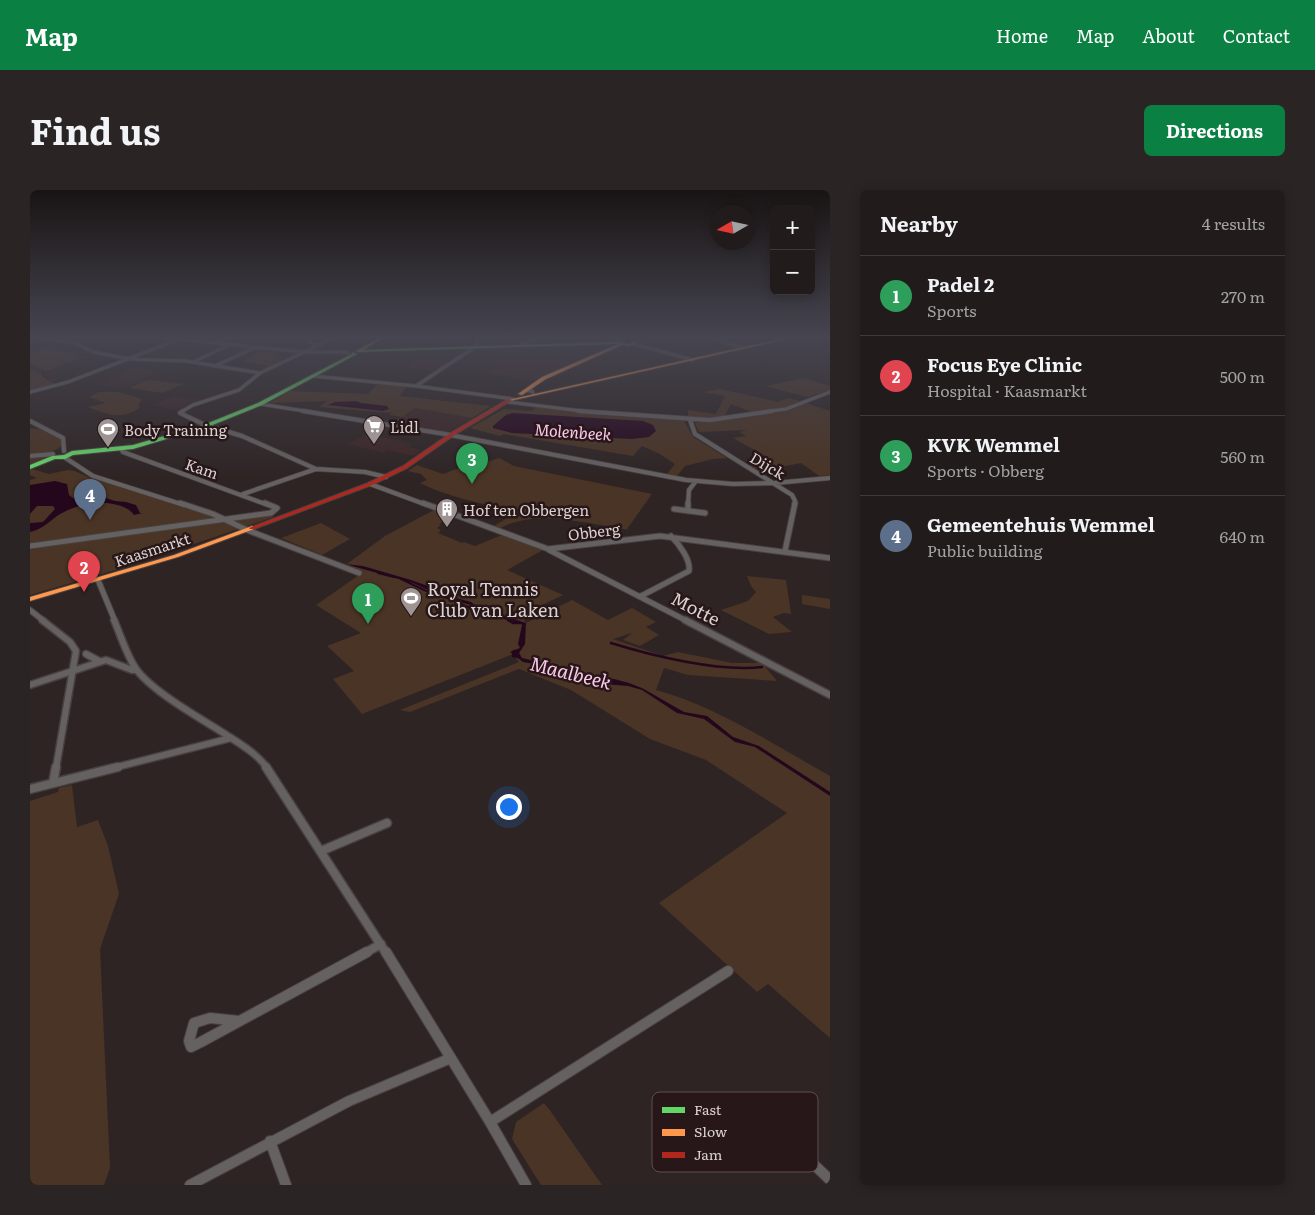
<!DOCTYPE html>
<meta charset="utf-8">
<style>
body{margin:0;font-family:Literata,serif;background:#2a2424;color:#f1f3f6}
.controls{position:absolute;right:15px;top:15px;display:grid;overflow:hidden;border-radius:8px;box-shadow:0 2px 12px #0003}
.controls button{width:45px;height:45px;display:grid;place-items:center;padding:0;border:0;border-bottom:1px solid #3f393a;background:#221b1b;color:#f1f3f6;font:25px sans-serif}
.compass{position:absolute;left:680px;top:15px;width:45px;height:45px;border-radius:50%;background:#221b1b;box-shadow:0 2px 12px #0003;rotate:261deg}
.you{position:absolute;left:478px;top:616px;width:18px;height:18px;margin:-12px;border:4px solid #fff;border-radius:50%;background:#1a73e8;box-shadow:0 0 0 8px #1a73e833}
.badge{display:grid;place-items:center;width:32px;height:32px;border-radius:50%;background:#0b8043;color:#fff;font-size:16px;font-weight:700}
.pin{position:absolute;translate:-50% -41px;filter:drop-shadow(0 1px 2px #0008)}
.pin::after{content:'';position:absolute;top:26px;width:18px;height:15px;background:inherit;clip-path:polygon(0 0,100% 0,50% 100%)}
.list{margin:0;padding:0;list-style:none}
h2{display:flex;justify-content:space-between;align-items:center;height:65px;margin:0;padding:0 20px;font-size:21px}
h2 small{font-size:16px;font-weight:400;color:#a2a1a3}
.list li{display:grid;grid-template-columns:32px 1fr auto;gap:15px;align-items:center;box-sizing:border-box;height:80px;padding:0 20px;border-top:1px solid #3f393a}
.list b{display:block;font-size:19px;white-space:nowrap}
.list p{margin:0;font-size:16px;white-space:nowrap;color:#a2a1a3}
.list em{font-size:16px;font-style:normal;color:#a2a1a3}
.map{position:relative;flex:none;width:800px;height:995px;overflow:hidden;border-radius:8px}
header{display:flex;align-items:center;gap:30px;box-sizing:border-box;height:70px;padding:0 25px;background:#0b8043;color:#fff}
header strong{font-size:24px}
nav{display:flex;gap:28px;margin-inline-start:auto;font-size:18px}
.intro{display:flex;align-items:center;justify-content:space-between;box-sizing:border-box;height:120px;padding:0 30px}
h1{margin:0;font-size:35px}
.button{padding:12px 22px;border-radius:8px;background:#0b8043;color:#fff;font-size:18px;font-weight:700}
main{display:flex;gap:30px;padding:0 30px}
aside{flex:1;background:#221b1b;border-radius:8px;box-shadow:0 2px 12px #0003}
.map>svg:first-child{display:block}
.built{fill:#3c2627}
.green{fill:#4a3425}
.water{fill:#25071d}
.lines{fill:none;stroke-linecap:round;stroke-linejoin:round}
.stream-far2{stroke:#25071d;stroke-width:1}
.stream-far1{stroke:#25071d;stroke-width:2}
.stream{stroke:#25071d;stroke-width:2.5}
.street-far5-casing{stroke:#494141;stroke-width:4.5}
.street-far4-casing{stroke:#494141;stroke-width:5.5}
.street-far3-casing{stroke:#494141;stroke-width:7}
.street-far2-casing{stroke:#494141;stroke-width:9}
.street-far1-casing{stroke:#494141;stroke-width:11}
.street-casing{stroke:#494141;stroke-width:12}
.fast-casing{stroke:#494141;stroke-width:2}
.slow-casing{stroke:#494141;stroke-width:2}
.jam-casing{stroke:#494141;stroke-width:2}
.street-far5{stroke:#656161;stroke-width:3}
.street-far4{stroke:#656161;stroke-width:4}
.street-far3{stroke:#656161;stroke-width:5}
.street-far2{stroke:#656161;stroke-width:6}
.street-far1{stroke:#656161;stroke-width:8}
.street{stroke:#656161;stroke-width:10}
.fast{fill:#63d668;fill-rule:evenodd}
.slow{fill:#ff974d;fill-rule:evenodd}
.jam{fill:#b3261e;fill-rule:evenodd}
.labels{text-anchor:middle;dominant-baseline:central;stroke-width:5;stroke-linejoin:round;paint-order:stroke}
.far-poi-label{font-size:15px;fill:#dcd1d1;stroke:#271718;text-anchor:start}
.far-street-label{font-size:15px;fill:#dcd1d1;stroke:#271718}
.far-water-label{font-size:16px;font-style:italic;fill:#fdc8ec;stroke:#271718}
.poi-label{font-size:18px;fill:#dcd1d1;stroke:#271718;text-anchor:start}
.street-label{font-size:18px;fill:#dcd1d1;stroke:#271718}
.water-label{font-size:19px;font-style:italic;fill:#fdc8ec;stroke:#271718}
.key{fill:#271718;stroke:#5d4f50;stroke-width:1}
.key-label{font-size:14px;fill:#dcd1d1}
</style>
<header>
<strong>Map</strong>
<nav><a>Home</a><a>Map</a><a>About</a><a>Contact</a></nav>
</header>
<div class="intro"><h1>Find us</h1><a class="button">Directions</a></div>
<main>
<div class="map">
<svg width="800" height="995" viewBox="0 0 800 995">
<rect width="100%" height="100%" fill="#2e2424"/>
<path class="built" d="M480,157L482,160L551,170L524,180L503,191L458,183L468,175L450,172L460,166L473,167L478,164L473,163L470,158Z
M392,165L423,169L404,181L375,177Z
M103,177L129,180L98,198L64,195L77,191Z
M144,206L148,207L174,210L146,220L121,215Z
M384,218L442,228L417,242L361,234Z
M338,244L383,254L379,257L392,260L383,266L358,260L354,263L316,254Z"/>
<path class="green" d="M33,152H35L18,159L50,165L46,166L47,167L58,166L16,181L0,174V163Z
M240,162L251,164L246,166L255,168L245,169L252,171L240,176L212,172L228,163Z
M0,179L29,193L0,200Z
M774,188L800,196V200L777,207L735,196Z
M116,190H121L154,194L132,203L100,198Z
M349,193L377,196L370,206L461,216L442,228L385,218L372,227L360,225L361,223L289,217L297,211L240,213L260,201L338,204Z
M690,199L748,212L758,208L770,211L775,209C765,216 736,224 724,222C717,221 708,216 701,214L694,227L658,229V220L686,224L695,206L673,202Z
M69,202H88L112,209L108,215L110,217C94,231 75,224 58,217L76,213L59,207Z
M775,213L800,221V285L789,286L771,273L729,281L718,275L742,270L703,248L716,246L710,242L717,240L669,242L665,233L669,232L707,229L760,219Z
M506,217L571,225L654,231L663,247L697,268L683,269L655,276L647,286L637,284L645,274L630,264L612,256L603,266L474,244L470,246L440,238L474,219L502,221Z
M0,238L9,239L32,250L31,257L19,263L18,267L0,274Z
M446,268L460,271L469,268L484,276L622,304L597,339L600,340C558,334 506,318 468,339L462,337L486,323C453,312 421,309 390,293L397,290L391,284L378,281L387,275L413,284L440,274Z
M2,279L19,284L38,280L45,281L56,286L175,324L192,332L239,325L244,327L99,376L0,405V290L7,288L0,285V280Z
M404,320L422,326L409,334L411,335L407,338L411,340L408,343L432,353L434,352L445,356L472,345L513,360L477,380L533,405L491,425L496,433L542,410L578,430L602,418L626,432L616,437L629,445L610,456L593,450L602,443L583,449L633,466L648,462L702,473H732L747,491L658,485L634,478L626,500C686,516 746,556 800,586V848L738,794L727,802L629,713L757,623L676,570L620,549L541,500L489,479L380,522L370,520L489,472L483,464L332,524L303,489L324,481L297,456L331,443L286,415L332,383L314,376L355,346Z
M291,333L320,349L292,365L251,348Z
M717,386L756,390L761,424L754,423L743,427L762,442L739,444L691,420L718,411L726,402L721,396Z
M772,405L800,409V419L772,414Z
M42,595L47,637L68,630L78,656L89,704L70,759L80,978L74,995H0V611L28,602L29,598Z
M514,913L519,919L572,995H511L482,949L486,932Z"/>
<path class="water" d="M326,211L331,213L357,216L359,219L353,221L298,215L305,212Z
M483,223L613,231L623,235L626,241L619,247L602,249L482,243L463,238V236L476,225Z
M25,291L37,294L39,305L43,308L73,307L85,311L96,312L106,315L110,323H113L104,325C99,318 92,316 83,314C65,310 42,316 27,326C18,333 12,339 0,342V333L13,332L25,319L23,316H7L0,324V295Z
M315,374L333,376L381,390L398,396L415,405L441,412L449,418L496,433L495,454L489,463L492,468L553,482L565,487L584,489L599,493L612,498L654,522L677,526L703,547L729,556L800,602V606L725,557L705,552L674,529L647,523L612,500L598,496L574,494L532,479L493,472L480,462L490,458L488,454L492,435L491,434L448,421L441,415L415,408L383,393Z"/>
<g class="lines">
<path class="stream-far2" d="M14,181L13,186L23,192L30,193"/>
<path class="stream-far1" d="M348,383L364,387
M371,389C387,396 402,406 418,408
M424,409L435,416L465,425
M475,428L480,431"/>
<path class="stream" d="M478,430L483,433H490
M581,453C623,466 688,482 732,477
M484,461L483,466L489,467"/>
<g class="street-far5-casing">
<path id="street-far5" d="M7,148L46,153L63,162L100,169L156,171L230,183
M135,148L275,162H308
M276,148L281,153L289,155
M582,148L589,150
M680,148L714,158
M184,153L197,148
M604,154L663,170
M492,156L491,154L510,148
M306,161L318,163
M163,172L199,155
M185,176L224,158
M282,186L386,196L483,209
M386,196L442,159L447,154L448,148
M494,201H502L503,203
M0,202L38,192L147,150
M478,212L560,222
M230,214L281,222
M151,222L163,215L209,200L230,183L304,148
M733,222L756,219L800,202"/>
</g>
<g class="street-far4-casing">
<path id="street-far4" d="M153,221L150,223L173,234L212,246L286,279L335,282L356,287
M273,221L415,244L656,290L703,294L745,293L800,288
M548,221L680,230L742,221
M660,230L665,244L762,305L765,311L764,315
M0,231L33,248L34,261
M91,259L93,262L238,315
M0,266L23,264
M34,267L63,286L154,315
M340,294L397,315
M213,304L286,279
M658,315L659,300L666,291"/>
</g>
<g class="street-far3-casing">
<path id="street-far3" d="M150,313L183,324L217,340L329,383
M393,313L518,359L630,346L800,368
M644,319L675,323
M658,321V313
M0,356L241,323L247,318L235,313
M519,360L657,431
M755,361L765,313
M68,390L85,431
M611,406L659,381C661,370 649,354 641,346
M0,420L14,431"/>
</g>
<g class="street-far2-casing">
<path id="street-far2" d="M12,430L40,452L46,461L26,578
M84,430C91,446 96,464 106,479C122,501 168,527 192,542C207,552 227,563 237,578
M655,430L800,505
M56,464L69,471
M0,495L76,470L102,480H107
M83,578L201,548"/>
</g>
<g class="street-far1-casing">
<path id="street-far1" d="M236,577L356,763
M23,593L26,577
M0,599L88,577
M291,661L357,633
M335,763L351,754"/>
</g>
<g class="street-casing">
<path id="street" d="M356,762L460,932L496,995
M209,831L180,828L164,833L159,851L161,857L171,852L337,762
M460,932L698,781
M240,951L256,995
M774,965L800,990
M160,995L319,911L421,868"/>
</g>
<g class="fast-casing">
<path id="fast" d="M606,151L607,153L599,156L587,154L328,162L326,161L328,160L587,152L599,154Z
M322,162L327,164L232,215L180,236L103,259L43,265L35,269H25L0,279V275L22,266L34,265L42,261L103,255L176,234L228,213L322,164Z"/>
</g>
<g class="slow-casing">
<path id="slow" d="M349,148H354L331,161L328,160Z
M754,148H762L480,211L478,210Z
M591,153L594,154L516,189L492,205L488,204L512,187Z
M222,336L225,338L224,339L148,367L0,411V407L144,365Z"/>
</g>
<g class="jam-casing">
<path id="jam" d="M646,148H670L606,153L601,150L603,149L607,151Z
M478,209L482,210L426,244L377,278L342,295L224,339H220L219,338L338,293L373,276L422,242Z"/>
</g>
<use href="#street-far5" class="street-far5"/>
<use href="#street-far4" class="street-far4"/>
<use href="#street-far3" class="street-far3"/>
<use href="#street-far2" class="street-far2"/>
<use href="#street-far1" class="street-far1"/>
<use href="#street" class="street"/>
<use href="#fast" class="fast"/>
<use href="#slow" class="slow"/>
<use href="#jam" class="jam"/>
</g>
<linearGradient id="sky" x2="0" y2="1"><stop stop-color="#191414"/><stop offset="0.51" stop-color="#464550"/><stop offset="1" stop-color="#464550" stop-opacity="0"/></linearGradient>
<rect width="800" height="288" fill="url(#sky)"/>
<defs>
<g id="supermarket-pin" transform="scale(1.125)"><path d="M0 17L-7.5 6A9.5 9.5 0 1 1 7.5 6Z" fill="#9f9494" stroke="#271718"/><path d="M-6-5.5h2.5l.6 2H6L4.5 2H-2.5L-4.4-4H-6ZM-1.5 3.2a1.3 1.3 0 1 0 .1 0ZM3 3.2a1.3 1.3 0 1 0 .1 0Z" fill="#fff"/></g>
<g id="stadium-pin" transform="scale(1.125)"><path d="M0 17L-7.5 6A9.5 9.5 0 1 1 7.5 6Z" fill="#9f9494" stroke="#271718"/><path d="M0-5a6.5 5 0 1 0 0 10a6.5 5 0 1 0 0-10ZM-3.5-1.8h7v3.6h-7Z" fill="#fff"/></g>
<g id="building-pin" transform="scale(1.125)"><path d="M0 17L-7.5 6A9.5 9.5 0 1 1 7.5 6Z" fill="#9f9494" stroke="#271718"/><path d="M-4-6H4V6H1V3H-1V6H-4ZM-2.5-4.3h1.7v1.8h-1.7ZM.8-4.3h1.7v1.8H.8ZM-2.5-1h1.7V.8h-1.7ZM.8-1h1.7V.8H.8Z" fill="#fff"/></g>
</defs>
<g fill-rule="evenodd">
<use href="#supermarket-pin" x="344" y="236"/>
<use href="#stadium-pin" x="78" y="239"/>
<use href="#building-pin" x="417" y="319"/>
<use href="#stadium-pin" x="381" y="408"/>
</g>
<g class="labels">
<g class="far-poi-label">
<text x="360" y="236">Lidl</text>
<text x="94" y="239">Body Training</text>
<text x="433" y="319">Hof ten Obbergen</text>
</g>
<g class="far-street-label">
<text transform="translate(738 275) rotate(31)">Dijck</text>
<text transform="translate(172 278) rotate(19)">Kam</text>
<text transform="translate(564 341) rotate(-7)">Obberg</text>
<text transform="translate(122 359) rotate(-18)">Kaasmarkt</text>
</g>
<g class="far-water-label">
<text transform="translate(543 241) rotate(4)">Molenbeek</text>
</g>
<g class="poi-label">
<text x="397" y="398">Royal Tennis<tspan x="397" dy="21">Club van Laken</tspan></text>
</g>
<g class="street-label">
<text transform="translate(666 418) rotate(27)">Motte</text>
</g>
<g class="water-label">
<text transform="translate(541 482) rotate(14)">Maalbeek</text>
</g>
</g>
<rect x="622" y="902" width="166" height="80" rx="8" class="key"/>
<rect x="632" y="917" width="23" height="6" fill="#63d668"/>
<rect x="632" y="939" width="23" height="7" fill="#ff974d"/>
<rect x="632" y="962" width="23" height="6" fill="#b3261e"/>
<g class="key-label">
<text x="664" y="925">Fast</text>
<text x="664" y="947">Slow</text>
<text x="664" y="970">Jam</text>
</g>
</svg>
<div class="controls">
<button>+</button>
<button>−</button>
</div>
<svg class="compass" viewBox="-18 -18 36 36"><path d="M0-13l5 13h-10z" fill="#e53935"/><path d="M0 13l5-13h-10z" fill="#a2a1a3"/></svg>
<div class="you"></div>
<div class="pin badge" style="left:338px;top:434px;background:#2e9e5b">1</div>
<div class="pin badge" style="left:54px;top:402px;background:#e0444e">2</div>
<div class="pin badge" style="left:442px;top:294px;background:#2e9e5b">3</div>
<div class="pin badge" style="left:60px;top:330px;background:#5c6f8a">4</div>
</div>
<aside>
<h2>Nearby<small>4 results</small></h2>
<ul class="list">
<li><span class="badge" style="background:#2e9e5b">1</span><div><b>Padel 2</b><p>Sports</p></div><em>270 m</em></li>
<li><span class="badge" style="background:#e0444e">2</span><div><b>Focus Eye Clinic</b><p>Hospital · Kaasmarkt</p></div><em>500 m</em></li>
<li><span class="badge" style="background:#2e9e5b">3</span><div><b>KVK Wemmel</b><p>Sports · Obberg</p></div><em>560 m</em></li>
<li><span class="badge" style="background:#5c6f8a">4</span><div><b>Gemeentehuis Wemmel</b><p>Public building</p></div><em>640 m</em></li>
</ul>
</aside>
</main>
